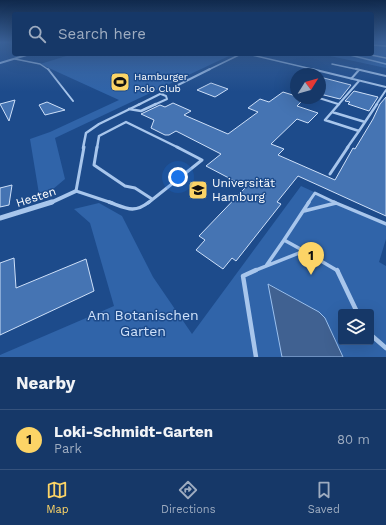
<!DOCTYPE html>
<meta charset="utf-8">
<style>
body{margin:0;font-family:"Work Sans",sans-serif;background:#1f3f6e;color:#f1f3f6}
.controls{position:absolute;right:12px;bottom:12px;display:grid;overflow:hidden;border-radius:4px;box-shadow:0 4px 16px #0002}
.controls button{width:36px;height:36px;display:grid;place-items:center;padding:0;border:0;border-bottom:1px solid #35527c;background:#163868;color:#f1f3f6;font:20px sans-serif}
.compass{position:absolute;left:290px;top:68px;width:36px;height:36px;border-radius:50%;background:#163868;box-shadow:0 4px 16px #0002;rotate:53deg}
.you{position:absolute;left:178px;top:177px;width:14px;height:14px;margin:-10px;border:3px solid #fff;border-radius:50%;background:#1a73e8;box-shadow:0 0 0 6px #1a73e833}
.badge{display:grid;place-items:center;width:26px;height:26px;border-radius:50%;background:#fcd466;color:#111;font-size:13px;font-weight:700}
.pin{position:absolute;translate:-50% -33px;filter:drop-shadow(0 1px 2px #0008)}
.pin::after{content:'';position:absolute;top:21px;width:14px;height:12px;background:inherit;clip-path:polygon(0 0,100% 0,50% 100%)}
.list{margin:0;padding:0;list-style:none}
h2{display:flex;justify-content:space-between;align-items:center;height:52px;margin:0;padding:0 16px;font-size:17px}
h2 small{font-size:13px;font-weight:400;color:#9eacc0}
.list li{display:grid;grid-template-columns:26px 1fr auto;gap:12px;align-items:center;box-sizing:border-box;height:60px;padding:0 16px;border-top:1px solid #35527c}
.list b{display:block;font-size:15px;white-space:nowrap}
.list p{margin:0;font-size:13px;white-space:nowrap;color:#9eacc0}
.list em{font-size:13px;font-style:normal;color:#9eacc0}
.icon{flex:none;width:22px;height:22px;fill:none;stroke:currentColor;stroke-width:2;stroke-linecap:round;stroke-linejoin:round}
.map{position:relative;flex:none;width:386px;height:357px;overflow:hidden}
.search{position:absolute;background:#163868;box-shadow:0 4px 16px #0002;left:12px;right:12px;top:12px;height:44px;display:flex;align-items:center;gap:10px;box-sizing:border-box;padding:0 14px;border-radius:4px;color:#9eacc0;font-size:15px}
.sheet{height:112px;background:#163868}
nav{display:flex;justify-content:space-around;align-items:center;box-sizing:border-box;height:56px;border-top:1px solid #35527c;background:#163868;font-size:11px;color:#9eacc0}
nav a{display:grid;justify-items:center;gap:2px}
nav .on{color:#fcd466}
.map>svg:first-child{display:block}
.green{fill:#3064a9;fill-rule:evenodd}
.water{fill:#406191;stroke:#9bc0ee}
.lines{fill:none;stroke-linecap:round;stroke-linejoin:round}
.stream{stroke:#9bc0ee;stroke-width:1.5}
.building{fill:#4574b3;stroke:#cee0f9}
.service-far5{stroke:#a8c6ec;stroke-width:1.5}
.service-far4{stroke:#a8c6ec;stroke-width:2}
.service-far3{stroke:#a8c6ec;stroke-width:2.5}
.service-far2{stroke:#a8c6ec;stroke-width:3}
.service-far1{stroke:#a8c6ec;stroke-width:3.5}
.service{stroke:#a8c6ec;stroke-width:4.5}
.minor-far2{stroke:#a8c6ec;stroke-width:2}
.minor-far1{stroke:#a8c6ec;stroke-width:4}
.minor{stroke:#a8c6ec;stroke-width:5}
.labels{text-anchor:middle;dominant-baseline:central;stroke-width:3;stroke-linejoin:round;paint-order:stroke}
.far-poi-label{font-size:10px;fill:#fff;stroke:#1d4b8b;text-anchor:start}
.poi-label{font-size:12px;fill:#fff;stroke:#1d4b8b;text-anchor:start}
.street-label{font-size:12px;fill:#fff;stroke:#1d4b8b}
.near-park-label{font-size:14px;fill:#cee0f9;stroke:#1d4b8b}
</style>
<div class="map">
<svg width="386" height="357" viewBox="0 0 386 357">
<rect width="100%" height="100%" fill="#1d4b8b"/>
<path class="green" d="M372,42H386V68L321,54H372Z
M73,54H233L55,138L65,179L40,200L30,139L50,132L119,100L40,64Z
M301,186L386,225V239L379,262L386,266V357H343L325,318L319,312L269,284L282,357H0V355L114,306L90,223L74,209L99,203L122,216L153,277L192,334ZM341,312H371V342H341Z"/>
<path class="water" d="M268,284L319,312L325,318L343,357H282Z"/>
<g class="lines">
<path class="stream" d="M346,54L386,64"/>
</g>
<path class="building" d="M320,77L351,85L340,99L320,94Z
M211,83L228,89L215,97L197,90Z
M354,91L378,97L369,111L348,104L350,102L345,101Z
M283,92L296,96V98H305L297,106L318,113L308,123L297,119L271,144L284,149L278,155L335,180L353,148L355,149L373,119L380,104L386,97V216L298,176L277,202L281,204L236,261L232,258L223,269L196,250L205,240L199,236L246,187L206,166L221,154L176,131L169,135H165L151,128L154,120L141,114L160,105L165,107L173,103L191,111L184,115L228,134L258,112L248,108L260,99L269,102Z
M15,100L9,121L0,104Z
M47,102L65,110L45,115L39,105Z
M12,185L9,205L0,207V188Z
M14,258L16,288L86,259L94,291L0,335V263Z"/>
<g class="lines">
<path class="service-far5" d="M372,45L386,46
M248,54L316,70
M366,54L386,58
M15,59L40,64L49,70
M332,64L360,70
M208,70L241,54"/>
<path class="service-far4" d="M48,69L73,101
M312,69L386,87
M356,69L386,76
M351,79L359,70
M296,86L292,90L296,91
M319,98L338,104
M138,105L210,69
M154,105L167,99L166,96L161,94
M338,105L359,81
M376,105L386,90"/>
<path class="service-far3" d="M339,104L325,120L359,131L377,104
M129,109L141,111L156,104
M332,112L365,122
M83,148L86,133L99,124L140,104
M97,148L99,136L126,122L179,148
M347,148L359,131"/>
<path class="service-far2" d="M84,147L76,191L112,203
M97,147L94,165L125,186L135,188L152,199
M330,174L348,147
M148,203L202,160L177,147
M308,203L315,193L336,203"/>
<path class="service-far1" d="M109,202C126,208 134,214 149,202
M336,203L386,224
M304,211L336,203L334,202
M284,240L309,202
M266,266L284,240L304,251
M254,271L304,251L338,271"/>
<path class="service" d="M337,270L357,312
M371,335L386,348
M256,357L243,276L256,270"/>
<path class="minor-far2" d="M0,63L30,54"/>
<path class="minor-far1" d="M50,203L76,191"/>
<path class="minor" d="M0,218L52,202"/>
</g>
<linearGradient id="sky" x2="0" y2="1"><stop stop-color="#10294c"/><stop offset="0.46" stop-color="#3a6198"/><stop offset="1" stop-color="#3a6198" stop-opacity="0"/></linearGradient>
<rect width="386" height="92" fill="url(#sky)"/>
<defs>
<g id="stadium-square" transform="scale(1)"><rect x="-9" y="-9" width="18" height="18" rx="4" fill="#fcd466" stroke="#1d4b8b"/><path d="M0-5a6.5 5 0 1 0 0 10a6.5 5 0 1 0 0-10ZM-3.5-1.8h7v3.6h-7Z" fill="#111"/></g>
<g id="university-square" transform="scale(1)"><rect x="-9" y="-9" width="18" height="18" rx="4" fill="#fcd466" stroke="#1d4b8b"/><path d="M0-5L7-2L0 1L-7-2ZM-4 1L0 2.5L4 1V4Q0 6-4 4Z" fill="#111"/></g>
</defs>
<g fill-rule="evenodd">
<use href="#stadium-square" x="120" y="82"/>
<use href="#university-square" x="198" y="190"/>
</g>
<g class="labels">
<g class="far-poi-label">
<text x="134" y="76">Hamburger<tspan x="134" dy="12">Polo Club</tspan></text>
</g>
<g class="poi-label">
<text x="212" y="183">Universität<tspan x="212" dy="14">Hamburg</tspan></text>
</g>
<g class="street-label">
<text transform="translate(36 197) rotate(-18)">Hesten</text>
</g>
<g class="near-park-label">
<text x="143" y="315">Am Botanischen<tspan x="143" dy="16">Garten</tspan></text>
</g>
</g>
</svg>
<div class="controls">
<button><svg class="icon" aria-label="layers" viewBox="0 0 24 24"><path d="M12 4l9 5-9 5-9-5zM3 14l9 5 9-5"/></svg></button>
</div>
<svg class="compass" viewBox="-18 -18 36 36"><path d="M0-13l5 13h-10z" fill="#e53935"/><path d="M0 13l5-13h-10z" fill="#9eacc0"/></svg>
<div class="you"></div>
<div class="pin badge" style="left:311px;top:275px">1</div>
<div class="search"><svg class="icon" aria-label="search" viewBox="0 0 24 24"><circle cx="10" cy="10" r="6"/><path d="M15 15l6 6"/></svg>Search here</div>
</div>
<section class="sheet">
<h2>Nearby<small></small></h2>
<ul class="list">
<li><span class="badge">1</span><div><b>Loki-Schmidt-Garten</b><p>Park</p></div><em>80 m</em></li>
</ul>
</section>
<nav>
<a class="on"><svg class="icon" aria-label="map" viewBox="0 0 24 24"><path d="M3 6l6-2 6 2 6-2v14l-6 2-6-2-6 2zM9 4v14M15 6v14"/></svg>Map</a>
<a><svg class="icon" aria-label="directions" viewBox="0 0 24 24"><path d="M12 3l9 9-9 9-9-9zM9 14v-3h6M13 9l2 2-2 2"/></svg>Directions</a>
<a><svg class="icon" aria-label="saved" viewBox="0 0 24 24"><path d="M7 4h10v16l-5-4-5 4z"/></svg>Saved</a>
</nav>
